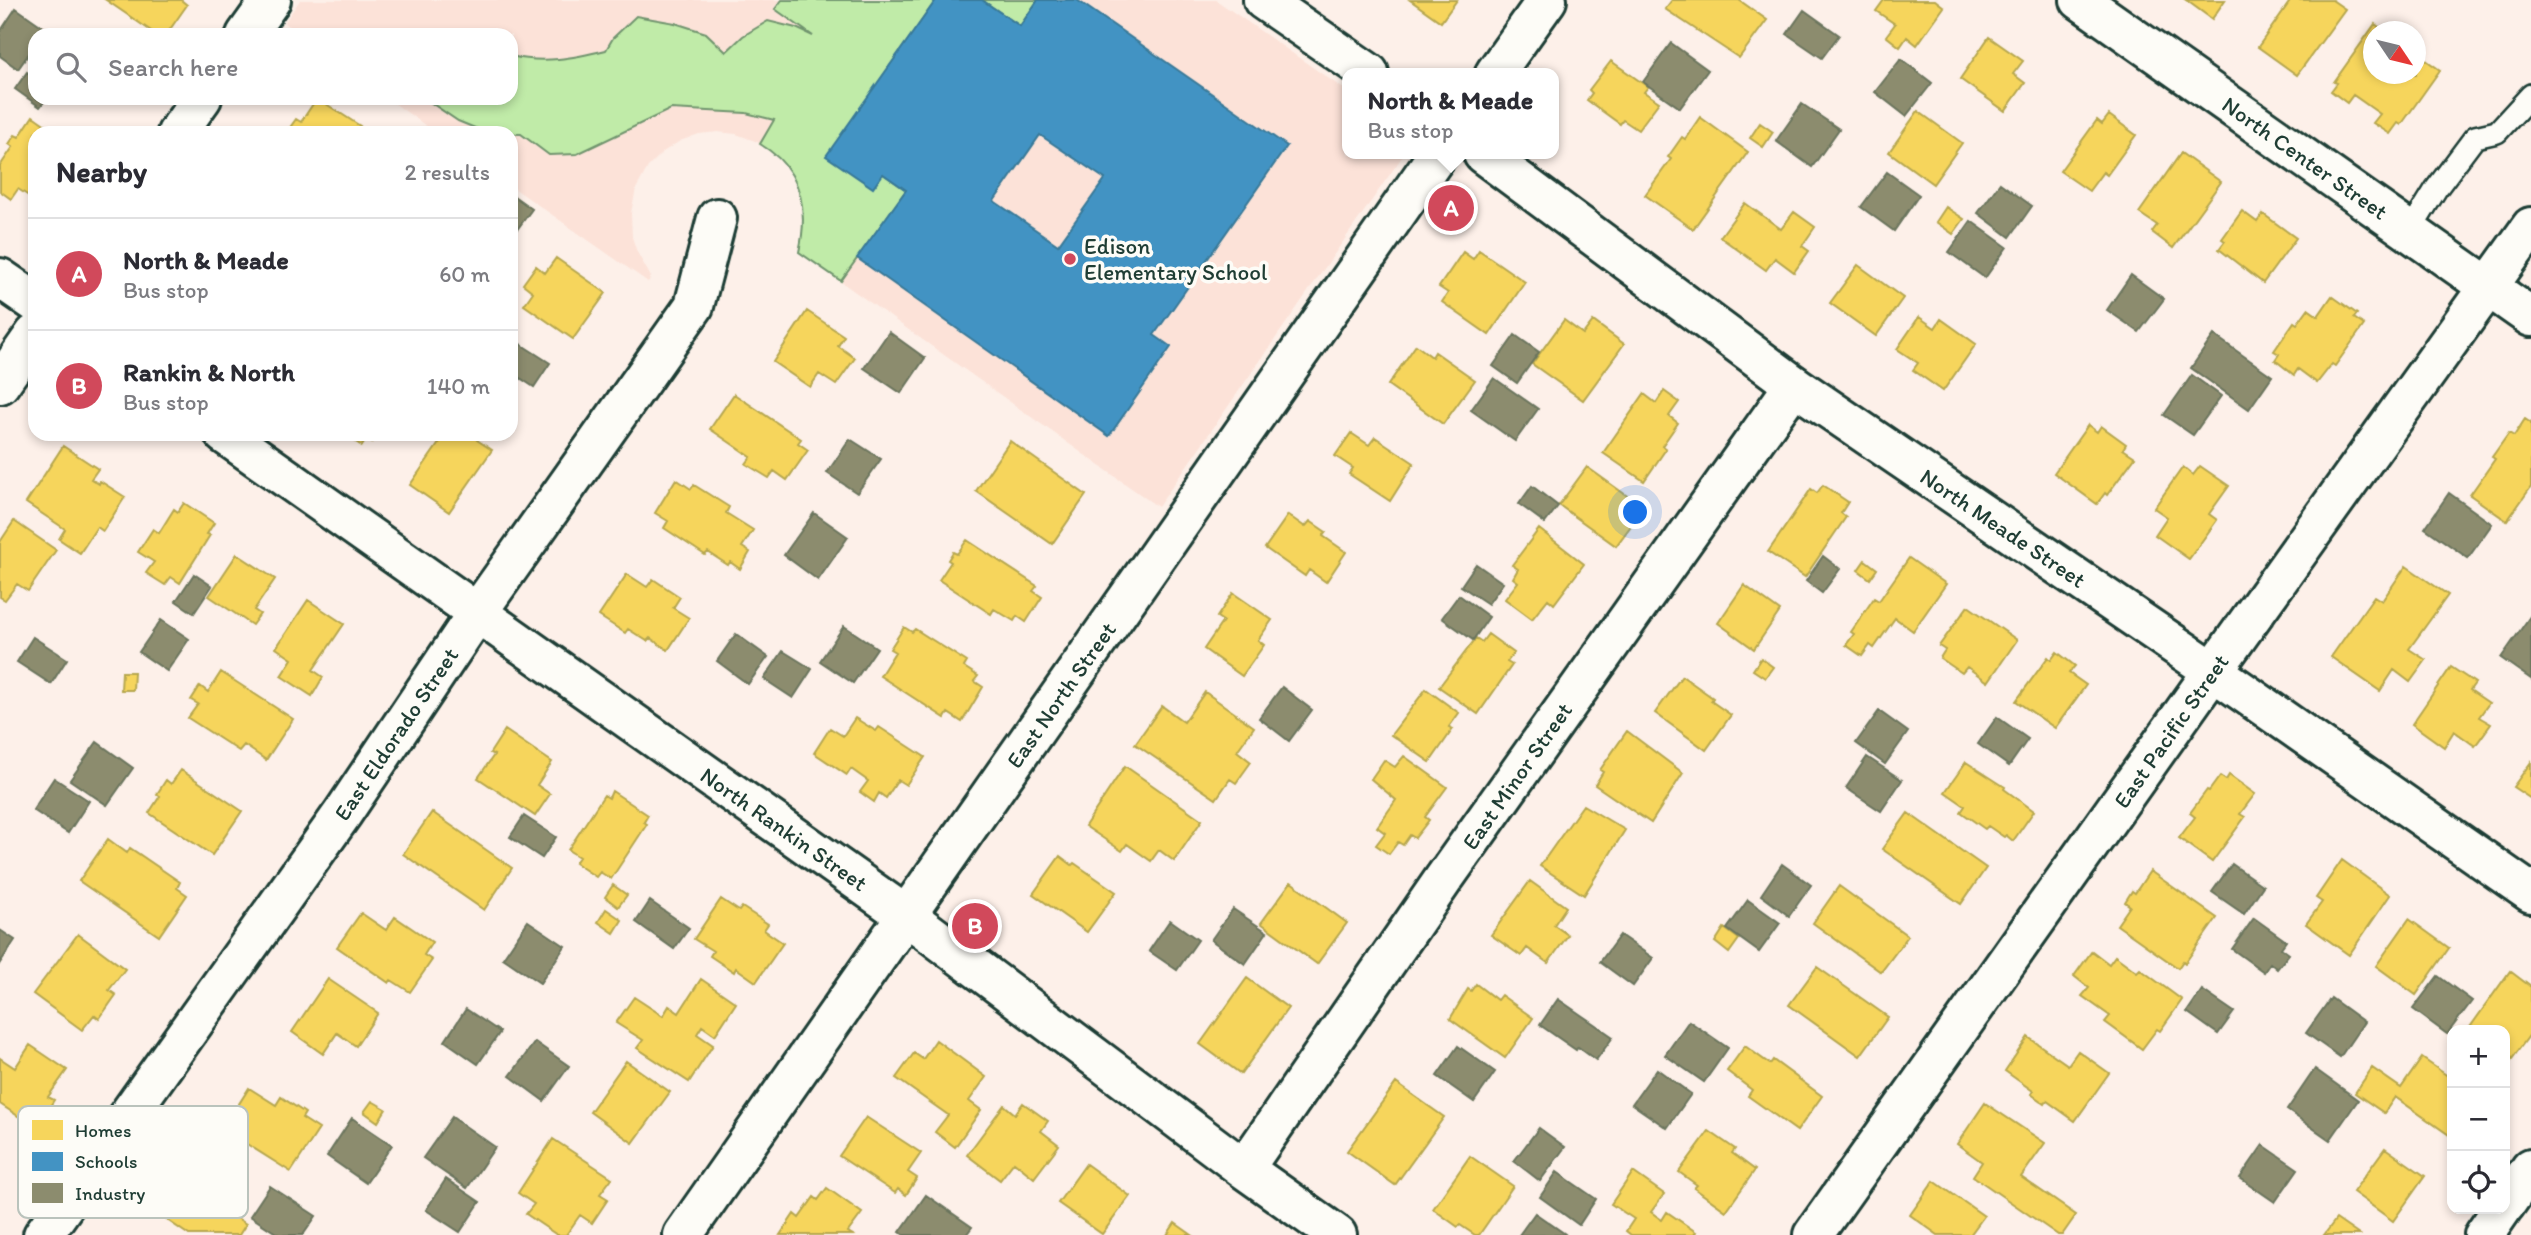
<!DOCTYPE html>
<meta charset="utf-8">
<style>
body{margin:0;font-family:Itim,sans-serif;background:#f2f2f3;color:#2b2b33}
.controls{position:absolute;right:21px;bottom:21px;display:grid;overflow:hidden;border-radius:14px;box-shadow:0 4px 10px #0003}
.controls button{width:63px;height:63px;display:grid;place-items:center;padding:0;border:0;border-bottom:2px solid #e1e1e2;background:#fff;color:#2b2b33;font:35px sans-serif}
.compass{position:absolute;left:2363px;top:21px;width:63px;height:63px;border-radius:50%;background:#fff;box-shadow:0 4px 10px #0003;rotate:125deg}
.you{position:absolute;left:1636px;top:513px;width:24px;height:24px;margin:-18px;border:5px solid #fff;border-radius:50%;background:#1a73e8;box-shadow:0 0 0 10px #1a73e833}
.badge{display:grid;place-items:center;width:46px;height:46px;border-radius:50%;background:#d1495b;color:#fff;font-size:23px;font-weight:700}
.pin{position:absolute;translate:-50% -50%;border:4px solid #fff;box-shadow:0 2px 7px #0006}
.popup{position:absolute;left:1342px;top:68px;width:217px;height:91px;box-sizing:border-box;display:grid;place-content:center;border-radius:14px;background:#fff;filter:drop-shadow(0 2px 5px #0005);font-size:23px;white-space:nowrap;color:#7c7c81}
.popup b{font-size:26px;color:#2b2b33}
.popup::after{content:'';position:absolute;left:50%;top:100%;margin-left:-14px;border:14px solid transparent;border-top-color:#fff}
.list{margin:0;padding:0;list-style:none}
h2{display:flex;justify-content:space-between;align-items:center;height:91px;margin:0;padding:0 28px;font-size:30px}
h2 small{font-size:23px;font-weight:400;color:#7c7c81}
.list li{display:grid;grid-template-columns:46px 1fr auto;gap:21px;align-items:center;box-sizing:border-box;height:112px;padding:0 28px;border-top:2px solid #e1e1e2}
.list b{display:block;font-size:26px;white-space:nowrap}
.list p{margin:0;font-size:23px;white-space:nowrap;color:#7c7c81}
.list em{font-size:23px;font-style:normal;color:#7c7c81}
.icon{flex:none;width:38px;height:38px;fill:none;stroke:currentColor;stroke-width:2;stroke-linecap:round;stroke-linejoin:round}
.map{position:relative;flex:none;width:2531px;height:1235px;overflow:hidden}
.search{position:absolute;background:#fff;box-shadow:0 4px 10px #0003;left:28px;top:28px;width:490px;height:77px;display:flex;align-items:center;gap:18px;box-sizing:border-box;padding:0 24px;border-radius:21px;color:#7c7c81;font-size:26px}
.panel{position:absolute;background:#fff;box-shadow:0 4px 10px #0003;left:28px;top:126px;width:490px;height:315px;border-radius:21px}
.map>svg:first-child{display:block}
.built{fill:#fce2d8}
.green{fill:#c0eba8;stroke:#70946e;stroke-width:2}
.homes{fill:#f6d55c;stroke:#b6a750;stroke-width:2}
.schools{fill:#4393c3;stroke:#387998;stroke-width:2;fill-rule:evenodd}
.industry{fill:#8c8c6e;stroke:#6b745d;stroke-width:2}
.lines{fill:none;stroke-linecap:round;stroke-linejoin:round}
.lane-casing{stroke:#1f3d34;stroke-width:26}
.street-casing{stroke:#1f3d34;stroke-width:44}
.secondary-casing{stroke:#1f3d34;stroke-width:44}
.lane{stroke:#fdfcf7;stroke-width:21}
.street{stroke:#fdfcf7;stroke-width:38}
.secondary{stroke:#fdfcf7;stroke-width:38}
.poi-dot{fill:#d1495b;stroke:#fdfcf7;stroke-width:2.5}
.labels{text-anchor:middle;dominant-baseline:central;stroke-width:7;stroke-linejoin:round;paint-order:stroke}
.street-label{font-size:23px;fill:#1f3d34;stroke:#fdfcf7}
.poi-label{font-size:23px;fill:#1f3d34;stroke:#fdfcf7;text-anchor:start}
.key{fill:#fdfcf7;stroke:#bac3bc;stroke-width:2}
.key-label{font-size:19px;fill:#1f3d34}
</style>
<div class="map">
<svg width="2531" height="1235" viewBox="0 0 2531 1235">
<rect width="100%" height="100%" fill="#fdf0e9"/>
<filter id="ink" filterUnits="userSpaceOnUse"><feTurbulence type="fractalNoise" baseFrequency=".0143" numOctaves="2"/><feDisplacementMap in="SourceGraphic" scale="14" xChannelSelector="R" yChannelSelector="G"/><feConvolveMatrix kernelMatrix="1 2 1 2 8 2 1 2 1" color-interpolation-filters="sRGB"/></filter>
<g filter="url(#ink)">
<path class="built" d="M300,0H1216L1348,92V154H1402V157L1158,507L799,252L804,231L805,209L797,184L784,163L771,150L755,141L736,134L718,132L699,134L680,141L663,152L648,167L636,189L631,213L632,237L637,252L651,277L648,282L511,186V133H436L387,98H511V35H300L284,23Z"/>
<path class="green" d="M782,0H936L827,156L883,174L906,190L841,281L799,252C809,208 802,169 760,144L774,120L746,113L671,109L577,154L549,155L521,134L487,133L458,121L424,98H511V56C544,64 573,58 606,50L613,38L636,16L675,23L706,33L726,52L743,36L768,21L796,28L813,36L775,9Z
M982,0H1038L1020,26Z"/>
<path class="homes" d="M106,0H181L187,5L166,35H157Z
M1410,0H1457L1441,22Z
M1672,0H1739L1767,20L1739,58L1665,9Z
M1884,0H1935L1944,7L1917,45L1907,37L1900,47L1886,36L1895,24L1876,11Z
M2186,0H2225L2212,19Z
M2291,0H2332L2345,9L2297,75L2258,47Z
M2375,24L2386,32H2374V74H2416V53L2440,70L2401,125L2398,123L2390,134L2373,123L2380,114L2353,95L2347,103L2331,91L2337,83L2334,82Z
M1989,37L2023,61L2013,74L2025,83L2005,111L1960,79Z
M1611,61L1648,87L1644,92L1659,102L1638,130L1623,120L1620,124L1587,100L1592,93L1589,90Z
M317,98L360,126L355,133H286L296,119L301,122Z
M1918,111L1962,143L1933,184L1889,152Z
M2109,115L2136,135L2107,175L2103,172L2089,191L2060,171L2097,120L2102,124Z
M33,116L57,133H35V200L18,189L11,199L0,191V166L13,147L9,144L15,135L19,137Z
M1700,117L1748,152L1693,229L1645,195L1671,159L1668,157L1682,137L1685,139Z
M1760,123L1773,132L1763,147L1750,138Z
M2181,153L2221,182L2173,248L2152,232L2157,225L2139,213Z
M1745,203L1781,229L1794,212L1815,227L1802,246L1809,251L1794,272L1775,258L1766,270L1720,237Z
M1946,207L1964,219L1953,234L1936,222Z
M2242,211L2257,222L2263,214L2296,238L2263,283L2219,249L2225,241L2222,239Z
M1479,250L1525,282L1489,335L1442,302L1448,293L1439,287L1463,252L1473,259Z
M556,258L606,293L573,339L524,305L533,292L523,284L536,266L545,273Z
M1858,265L1903,298L1876,336L1830,303Z
M2332,296L2357,314L2354,318L2364,325L2335,366L2332,364L2317,383L2298,369L2294,375L2275,360L2279,354L2274,351L2294,322L2297,324L2308,309L2318,316Z
M807,311L844,336L838,346L855,358L836,385L819,374L810,387L773,362Z
M1919,317L1935,328L1941,319L1976,344L1943,391L1913,370L1918,363L1897,349Z
M1564,320L1583,334L1593,321L1624,344L1583,400L1532,364Z
M1416,345L1432,357L1435,352L1475,380L1443,424L1388,385Z
M1664,391L1679,402L1669,416L1678,423L1662,446L1666,449L1644,481L1603,453L1644,394L1656,403Z
M734,394L801,439L798,443L808,450L787,480L774,471L769,478L746,464L751,457L710,429Z
M2525,419L2531,423V487L2507,521L2470,495L2495,459L2492,457L2509,433L2514,436Z
M2088,425L2097,432L2101,426L2126,444L2123,449L2135,457L2107,495L2105,493L2097,504L2054,473Z
M1351,433L1369,445L1375,437L1414,463L1390,501L1349,474L1353,468L1335,456Z
M344,434H378L372,442L367,438L362,446Z
M441,434H481L477,440L492,450L449,512L410,485L444,436Z
M1010,441L1086,495L1052,544L976,491Z
M63,446L98,469L91,479L99,484L100,481L125,497L103,531L97,527L80,553L59,539L65,529L26,503Z
M2200,466L2229,486L2209,514L2217,520L2189,559L2155,535L2167,517L2154,508L2183,467L2193,475Z
M1587,467L1644,508L1616,546L1559,505Z
M676,479L691,489L694,485L729,507L726,513L753,530L742,547L750,552L740,569L730,562L728,565L708,552L705,555L664,528L668,521L655,513Z
M1823,485L1848,502L1841,513L1846,517L1805,577L1768,552L1811,489L1817,493Z
M184,503L214,523L207,534L210,535L180,583L171,577L165,585L146,573L154,562L138,552L153,529L159,533L174,509L178,512Z
M1288,515L1305,527L1310,521L1326,532L1323,536L1346,552L1326,582L1309,570L1305,576L1265,548Z
M14,521L56,550L28,591L17,584L5,600L0,597V542Z
M1539,529L1584,564L1554,604L1548,599L1532,619L1505,599L1518,582L1513,578L1518,569L1512,565Z
M967,540L1037,586L1033,591L1042,597L1026,622L1017,616L1014,621L994,609L991,614L939,580L951,562L948,560L953,552L957,554Z
M237,554L275,579L254,610L260,614L252,625L209,596Z
M1909,558L1946,584L1913,631L1895,618L1874,648L1870,645L1862,656L1846,645L1854,634L1851,632L1874,598L1879,601Z
M1865,560L1877,569L1870,579L1858,570Z
M2406,566L2448,595L2409,649L2426,660L2410,682L2394,670L2380,691L2331,657L2374,596L2382,601Z
M627,574L647,587L653,579L680,597L673,608L689,618L668,650L650,638L647,641L628,629L625,633L599,616Z
M1744,585L1780,611L1754,649L1718,623Z
M1233,593L1272,620L1258,640L1264,645L1242,676L1204,649L1223,621L1217,617Z
M308,600L344,624L313,670L323,677L312,696L281,676L292,659L276,648Z
M1968,606L2017,640L1988,682L1967,667L1962,673L1940,658L1945,650L1939,646Z
M904,627L912,632L915,629L967,662L964,667L978,676L974,681L983,687L962,722L948,713L945,718L880,676L895,652L890,649Z
M1488,634L1514,653L1507,662L1512,665L1478,714L1439,687L1476,638L1482,642Z
M2057,652L2075,666L2069,673L2086,685L2055,728L2016,701L2048,657L2051,660Z
M1761,658L1773,667L1765,678L1753,670Z
M2451,667L2475,683L2470,690L2489,703L2479,717L2491,724L2475,746L2454,731L2444,747L2412,724Z
M122,672H134L133,690H121Z
M221,672L293,719L266,760L244,745L239,751L188,718L198,704L191,700L200,686L208,692Z
M1682,676L1713,698L1711,701L1731,715L1706,750L1655,713Z
M1426,689L1459,713L1449,727L1453,729L1430,762L1391,735Z
M1205,692L1254,727L1237,751L1251,762L1236,783L1230,779L1216,799L1135,744L1162,706L1184,722Z
M855,718L876,731L879,727L925,757L906,785L898,780L886,798L879,793L874,802L860,792L868,781L851,769L847,775L814,753L830,728L843,736Z
M505,730L552,762L537,785L550,794L535,816L478,778L494,755L490,753Z
M1627,731L1683,773L1651,823L1595,785L1603,772L1600,770Z
M1404,756L1447,787L1425,817L1429,820L1415,838L1410,835L1403,845L1398,842L1389,854L1376,845L1385,833L1377,827L1396,800L1371,779L1384,760L1395,767Z
M1966,762L2005,787L2004,789L2034,811L2013,841L2006,835L2004,837L1988,826L1985,829L1961,812L1965,806L1945,792Z
M2531,762V799L2513,787Z
M1125,766L1202,820L1174,861L1159,850L1151,861L1127,844L1122,851L1085,826Z
M181,770L242,811L212,855L149,813L160,796L157,794L166,780L171,784Z
M2229,775L2255,794L2240,814L2245,817L2212,862L2179,838L2195,817L2190,813L2207,790L2209,791L2220,776L2226,780Z
M612,791L648,815L644,822L647,824L611,879L600,872L596,877L575,863L579,857L568,850L604,795L609,798Z
M1583,805L1625,830L1584,895L1540,866Z
M432,812L512,868L484,910L403,854Z
M1908,813L1986,868L1961,904L1882,849Z
M108,839L127,853L130,848L180,882L177,888L187,895L159,936L79,881Z
M1060,856L1072,865L1074,863L1116,892L1087,932L1033,894Z
M2342,860L2390,895L2349,955L2306,924L2322,902L2316,898Z
M2150,871L2217,918L2185,963L2183,961L2178,968L2117,925L2130,906L2125,902L2132,891L2135,893Z
M1530,881L1566,907L1554,925L1568,935L1548,963L1527,948L1521,956L1491,935Z
M1291,882L1347,923L1317,964L1261,923Z
M613,885L627,895L618,907L605,897Z
M1839,886L1908,936L1881,972L1813,923Z
M721,899L739,911L742,907L768,924L764,930L783,943L756,982L736,968L734,972L710,956L713,951L694,939Z
M606,909L622,920L614,933L598,922Z
M361,913L386,930L395,917L432,942L424,955L432,960L410,992L391,980L389,983L337,947Z
M2409,919L2449,948L2416,995L2376,966Z
M1724,928L1739,939L1729,953L1715,942Z
M78,934L125,969L109,990L116,995L99,1019L94,1015L82,1030L33,994Z
M2092,951L2109,964L2115,956L2137,972L2140,969L2182,1000L2160,1031L2157,1029L2142,1049L2105,1022L2110,1016L2082,996L2089,988L2074,976Z
M1817,967L1888,1017L1860,1056L1789,1005Z
M2510,971L2531,987V1033L2509,1063L2505,1060V1030H2468Z
M1247,978L1288,1008L1241,1074L1200,1044Z
M328,979L378,1013L356,1046L337,1033L323,1054L292,1032Z
M701,979L736,1003L715,1035L702,1026L697,1034L713,1045L689,1082L637,1048L643,1040L616,1023L634,997L663,1016L669,1006L679,1013Z
M1476,984L1497,1000L1501,995L1533,1018L1505,1058L1450,1019L1468,989L1471,991Z
M2028,1037L2068,1065L2078,1051L2109,1073L2075,1121L2047,1101L2045,1104L2031,1094L2033,1091L2005,1071Z
M936,1040L986,1077L969,1101L981,1110L955,1147L935,1132L948,1115L896,1078L914,1053L923,1059Z
M30,1045L67,1070L48,1097L54,1100L36,1128L0,1104V1058L15,1068Z
M1745,1046L1770,1064L1773,1060L1822,1096L1797,1131L1748,1096L1752,1090L1727,1071Z
M2422,1058L2452,1079V1137L2395,1097L2384,1113L2355,1093L2372,1068L2401,1088Z
M626,1061L670,1092L633,1143L590,1112Z
M1396,1083L1444,1117L1395,1185L1347,1151Z
M249,1088L276,1105L281,1097L305,1113L302,1118L319,1129L291,1172L223,1129Z
M372,1101L386,1109L378,1122L364,1112Z
M1023,1103L1048,1121L1041,1131L1059,1145L1034,1178L1014,1162L1000,1180L967,1155L1004,1105L1015,1114Z
M1985,1103L2045,1143L2021,1177L2076,1215L2062,1235H2058L1973,1176L1982,1162L1957,1144Z
M866,1117L921,1153L908,1172L917,1178L906,1195L898,1189L895,1193L839,1156Z
M1709,1131L1735,1149L1732,1153L1755,1170L1726,1211L1694,1188L1697,1185L1679,1172Z
M553,1139L612,1178L600,1194L608,1199L592,1223L580,1215L566,1235H557L526,1214L534,1204L518,1193Z
M2385,1148L2425,1176L2393,1221L2353,1192Z
M1470,1156L1513,1186L1479,1235H1475L1460,1225L1458,1227L1433,1209Z
M1086,1164L1130,1196L1102,1234L1058,1203Z
M176,1171L233,1209L230,1213L246,1224L239,1235H189L151,1209Z
M1633,1172L1664,1194L1651,1212L1662,1220L1667,1212L1696,1232L1694,1235H1631L1626,1231L1634,1219L1611,1204Z
M1934,1181L1984,1216L1970,1235H1938L1910,1215Z
M827,1188L862,1213L848,1232L853,1235H780L794,1214L799,1218L814,1197L818,1200Z
M2336,1219L2359,1235H2324Z
M1175,1223L1192,1235H1167Z"/>
<path class="schools" d="M936,0H982L1020,26L1038,0H1077L1287,146L1154,335L1171,347L1109,436L857,258L906,190L883,174L873,188L826,156ZM1040,135L1105,179L1058,245L994,201Z"/>
<path class="industry" d="M16,8L46,29L42,35H35V45L18,69L0,56V32Z
M1804,10L1839,35L1822,58L1787,34Z
M1671,43L1708,70L1680,108L1643,82Z
M1901,59L1932,83L1906,116L1875,92Z
M27,72L35,78V98H47L40,107L15,89Z
M1802,104L1839,129L1812,167L1776,141Z
M1887,172L1919,195L1894,231L1861,207Z
M2000,183L2032,206L2010,237L1978,213Z
M511,194L532,209L511,238Z
M1971,221L2007,247L1985,278L1949,252Z
M2131,275L2164,299L2139,332L2107,310Z
M889,332L925,358L901,393L864,368Z
M1515,335L1539,352L1517,383L1493,366Z
M2214,335L2272,376L2249,409L2191,368Z
M511,338L550,363L534,387L511,372Z
M2192,375L2221,396L2193,435L2164,415Z
M1494,378L1538,409L1515,441L1471,410Z
M850,439L881,459L857,493L827,473Z
M1532,486L1558,506L1545,523L1519,504Z
M2449,493L2492,524L2468,558L2425,528Z
M814,513L848,537L818,580L784,555Z
M1823,556L1840,569L1822,593L1806,581Z
M1476,564L1503,583L1488,604L1461,586Z
M194,574L212,586L194,613L176,601Z
M1459,595L1489,617L1473,640L1442,618Z
M2531,615V679L2501,658Z
M161,620L189,639L167,671L139,652Z
M844,626L877,648L853,683L820,661Z
M736,634L768,657L748,684L717,661Z
M33,637L67,659L51,684L17,662Z
M783,651L812,669L793,698L764,679Z
M1282,687L1312,710L1289,741L1259,718Z
M1879,711L1908,732L1885,764L1856,743Z
M1997,717L2028,739L2009,766L1978,744Z
M97,742L133,768L107,805L70,780Z
M1867,757L1902,780L1881,811L1846,788Z
M54,778L89,801L68,833L33,810Z
M524,816L556,837L542,858L510,837Z
M1782,864L1811,885L1789,916L1761,895Z
M2232,864L2263,886L2244,914L2212,892Z
M1748,900L1780,923L1759,952L1727,929Z
M650,901L689,928L674,949L636,922Z
M1233,909L1267,932L1245,964L1211,940Z
M2254,918L2286,941L2281,948L2289,954L2277,969L2270,963L2264,972L2232,949Z
M1170,920L1198,940L1177,970L1149,951Z
M528,921L565,946L540,983L503,958Z
M0,930L15,940L0,963Z
M1620,935L1653,958L1633,986L1600,962Z
M2438,976L2472,1001L2447,1034L2413,1009Z
M2202,990L2234,1012L2218,1034L2187,1012Z
M2331,998L2364,1022L2340,1057L2306,1033Z
M1558,999L1613,1037L1596,1060L1578,1047L1576,1050L1540,1025Z
M466,1009L500,1032L478,1064L445,1041Z
M1689,1021L1728,1048L1704,1082L1665,1055Z
M535,1042L569,1066L544,1101L510,1076Z
M1458,1046L1495,1072L1474,1102L1437,1076Z
M1657,1069L1691,1094L1667,1128L1632,1104Z
M2315,1069L2358,1100L2330,1140L2287,1110Z
M452,1117L495,1147L467,1188L423,1158Z
M352,1118L392,1145L366,1183L327,1156Z
M1539,1128L1565,1147L1540,1181L1514,1161Z
M2263,1145L2298,1169L2275,1202L2240,1178Z
M1557,1172L1596,1199L1579,1225L1540,1197Z
M446,1179L480,1202L460,1232L426,1210Z
M270,1186L316,1216L303,1235H279L250,1216Z
M926,1195L972,1227L966,1235H904L900,1232Z
M1535,1213L1565,1234L1564,1235H1519Z"/>
<g class="lines">
<g class="lane-casing">
<path id="lane" d="M2410,231L2436,189L2475,137L2497,132L2531,95"/>
</g>
<g class="street-casing">
<path id="street" d="M2080,0L2531,317
M246,35L271,0
M1495,73L1547,0
M177,133L202,98
M0,278L35,302
M0,384L35,334
M224,434L907,916L1244,1169L1337,1235
M2213,671L2531,227
M1244,1169L1443,880L1794,385
M2505,1205L2531,1168
M43,1235L343,813L477,613L694,306L717,218
M683,1235L1438,154
M2484,1235L2502,1209"/>
</g>
<g class="secondary-casing">
<path id="secondary" d="M1263,0L1369,73
M1483,154L1794,385L2213,671L2531,893
M1813,1235L2213,671"/>
</g>
<use href="#lane" class="lane"/>
<use href="#street" class="street"/>
<use href="#secondary" class="secondary"/>
</g>
</g>
<circle class="poi-dot" cx="1070" cy="259" r="7"/>
<g class="labels">
<g class="street-label">
<text transform="translate(2305 158) rotate(35)">North Center Street</text>
<text transform="translate(2003 528) rotate(34)">North Meade Street</text>
<text transform="translate(1061 695) rotate(-55)">East North Street</text>
<text transform="translate(2171 731) rotate(-55)">East Pacific Street</text>
<text transform="translate(396 734) rotate(-56)">East Eldorado Street</text>
<text transform="translate(1517 776) rotate(-55)">East Minor Street</text>
<text transform="translate(784 829) rotate(35)">North Rankin Street</text>
</g>
<g class="poi-label">
<text x="1084" y="246">Edison<tspan x="1084" dy="26">Elementary School</tspan></text>
</g>
</g>
<rect x="18" y="1106" width="230" height="112" rx="10" class="key"/>
<rect x="32" y="1120" width="31" height="20" fill="#f6d55c"/>
<rect x="32" y="1152" width="31" height="19" fill="#4393c3"/>
<rect x="32" y="1183" width="31" height="20" fill="#8c8c6e"/>
<g class="key-label">
<text x="75" y="1137">Homes</text>
<text x="75" y="1168">Schools</text>
<text x="75" y="1200">Industry</text>
</g>
</svg>
<div class="controls">
<button>+</button>
<button>−</button>
<button><svg class="icon" aria-label="locate" viewBox="0 0 24 24"><circle cx="12" cy="12" r="6"/><path d="M12 2v4M12 18v4M2 12h4M18 12h4"/></svg></button>
</div>
<svg class="compass" viewBox="-18 -18 36 36"><path d="M0-13l5 13h-10z" fill="#e53935"/><path d="M0 13l5-13h-10z" fill="#7c7c81"/></svg>
<div class="you"></div>
<div class="pin badge" style="left:1451px;top:208px">A</div>
<div class="popup"><b>North &amp; Meade</b>Bus stop</div>
<div class="pin badge" style="left:975px;top:926px">B</div>
<div class="search"><svg class="icon" aria-label="search" viewBox="0 0 24 24"><circle cx="10" cy="10" r="6"/><path d="M15 15l6 6"/></svg>Search here</div>
<section class="panel">
<h2>Nearby<small>2 results</small></h2>
<ul class="list">
<li><span class="badge">A</span><div><b>North &amp; Meade</b><p>Bus stop</p></div><em>60 m</em></li>
<li><span class="badge">B</span><div><b>Rankin &amp; North</b><p>Bus stop</p></div><em>140 m</em></li>
</ul>
</section>
</div>
